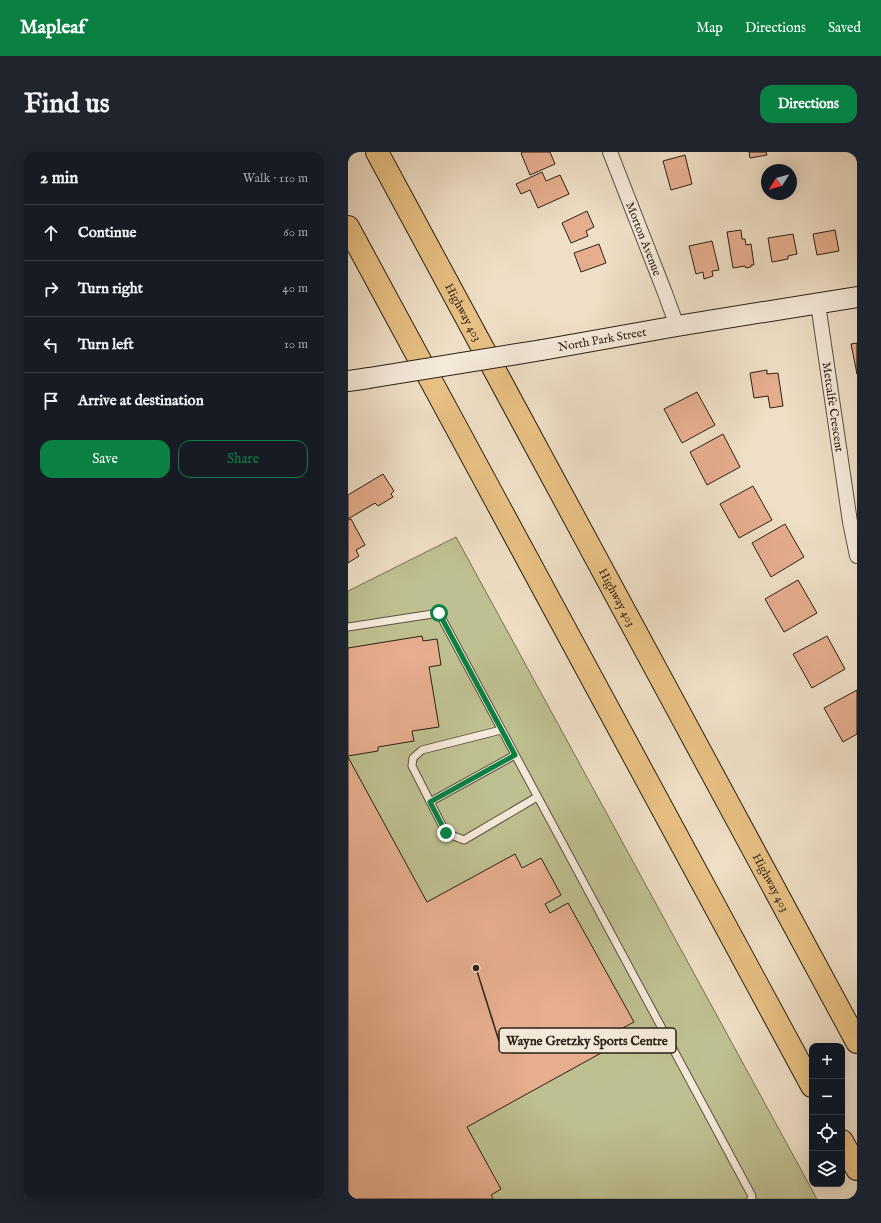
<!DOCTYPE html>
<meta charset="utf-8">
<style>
body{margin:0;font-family:"IM FELL English",serif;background:#20242c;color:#f1f3f6}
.controls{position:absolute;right:12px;bottom:12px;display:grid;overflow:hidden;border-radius:8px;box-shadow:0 4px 16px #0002}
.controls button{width:36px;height:36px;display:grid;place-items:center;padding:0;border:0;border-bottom:1px solid #363941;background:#171b24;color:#f1f3f6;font:20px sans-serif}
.compass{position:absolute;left:413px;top:12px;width:36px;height:36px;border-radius:50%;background:#171b24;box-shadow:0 4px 16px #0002;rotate:233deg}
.stop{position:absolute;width:12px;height:12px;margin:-9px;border:3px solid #0b8043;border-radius:50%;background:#fff}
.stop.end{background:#0b8043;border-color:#fff;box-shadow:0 1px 4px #0008}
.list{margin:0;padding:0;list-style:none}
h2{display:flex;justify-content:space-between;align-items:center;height:52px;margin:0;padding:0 16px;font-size:17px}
h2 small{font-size:13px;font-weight:400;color:#9ea1a6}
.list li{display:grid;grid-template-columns:26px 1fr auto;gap:12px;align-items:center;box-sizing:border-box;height:56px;padding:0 16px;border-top:1px solid #363941}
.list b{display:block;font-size:15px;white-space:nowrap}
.list em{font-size:13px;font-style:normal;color:#9ea1a6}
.actions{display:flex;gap:8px;padding:12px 16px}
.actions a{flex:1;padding:9px 0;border:1px solid #0b8043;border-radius:12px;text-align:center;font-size:14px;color:#0b8043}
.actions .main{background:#0b8043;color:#fff}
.icon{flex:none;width:22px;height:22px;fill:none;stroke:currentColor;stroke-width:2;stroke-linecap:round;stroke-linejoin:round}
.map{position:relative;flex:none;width:509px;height:1047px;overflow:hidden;border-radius:12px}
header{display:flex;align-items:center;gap:24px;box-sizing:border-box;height:56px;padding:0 20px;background:#0b8043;color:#fff}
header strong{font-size:19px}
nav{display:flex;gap:22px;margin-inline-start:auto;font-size:14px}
.intro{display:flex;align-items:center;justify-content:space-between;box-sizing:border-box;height:96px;padding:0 24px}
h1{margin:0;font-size:28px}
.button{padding:10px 18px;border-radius:12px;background:#0b8043;color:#fff;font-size:14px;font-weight:700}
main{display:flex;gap:24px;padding:0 24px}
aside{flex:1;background:#171b24;border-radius:12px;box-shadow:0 4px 16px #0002}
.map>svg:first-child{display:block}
.green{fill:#bfc091;stroke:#757054}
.building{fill:#e6ad8e;stroke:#2b2016}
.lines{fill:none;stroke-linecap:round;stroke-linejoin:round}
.lane-casing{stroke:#5c5042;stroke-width:9}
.street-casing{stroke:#5c5042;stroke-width:16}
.secondary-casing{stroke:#2b2016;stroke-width:22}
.highway-casing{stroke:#2b2016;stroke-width:24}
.lane{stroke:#f5eada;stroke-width:7}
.street{stroke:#f5eada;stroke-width:14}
.secondary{stroke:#f5eada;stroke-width:20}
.highway{stroke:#e8c083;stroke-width:22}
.secondary-bridge-casing{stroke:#2b2016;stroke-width:22;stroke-linecap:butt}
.secondary-bridge{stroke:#f5eada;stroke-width:20}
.route{stroke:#0b8043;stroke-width:5}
.labels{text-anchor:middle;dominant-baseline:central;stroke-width:4;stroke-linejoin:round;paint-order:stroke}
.street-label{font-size:12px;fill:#2b2016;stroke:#f5eada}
.leader{fill:none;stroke:#2b2016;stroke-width:1.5}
.callout-dot{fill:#2b2016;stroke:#f5eada;stroke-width:1.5}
.callout{fill:#f5eada;stroke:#2b2016;stroke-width:1.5}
.callout-label{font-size:13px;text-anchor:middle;font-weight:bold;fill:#2b2016}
</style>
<header>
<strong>Mapleaf</strong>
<nav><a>Map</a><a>Directions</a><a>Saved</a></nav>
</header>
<div class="intro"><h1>Find us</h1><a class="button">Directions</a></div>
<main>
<aside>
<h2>2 min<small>Walk · 110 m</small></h2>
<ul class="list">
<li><svg class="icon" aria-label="ahead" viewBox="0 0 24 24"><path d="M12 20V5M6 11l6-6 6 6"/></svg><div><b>Continue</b></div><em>60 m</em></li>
<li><svg class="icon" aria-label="right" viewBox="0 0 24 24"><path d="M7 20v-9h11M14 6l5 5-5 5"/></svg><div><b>Turn right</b></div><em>40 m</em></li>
<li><svg class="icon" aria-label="left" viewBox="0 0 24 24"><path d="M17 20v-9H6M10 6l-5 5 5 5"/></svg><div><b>Turn left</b></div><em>10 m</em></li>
<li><svg class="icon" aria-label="arrive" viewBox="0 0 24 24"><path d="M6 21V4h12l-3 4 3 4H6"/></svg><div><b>Arrive at destination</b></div></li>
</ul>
<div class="actions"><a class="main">Save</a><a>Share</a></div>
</aside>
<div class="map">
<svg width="509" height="1047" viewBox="0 0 509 1047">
<rect width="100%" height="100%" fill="#efdfc6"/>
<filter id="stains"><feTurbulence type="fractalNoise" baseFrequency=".005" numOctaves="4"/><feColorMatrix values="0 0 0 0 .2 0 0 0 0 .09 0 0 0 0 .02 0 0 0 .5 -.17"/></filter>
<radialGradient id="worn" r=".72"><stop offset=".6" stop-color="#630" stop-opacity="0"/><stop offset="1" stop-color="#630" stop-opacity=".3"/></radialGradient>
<path class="green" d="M108,385L469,1047H0V439Z"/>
<path class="building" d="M175,0H202L207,12L182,23L173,1Z
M401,0H418L419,3L402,6Z
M337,3L344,32L323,38L315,9Z
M194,20L198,29L212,23L221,42L190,56L182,38L173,42L168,32Z
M239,59L246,75L238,79L240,84L223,91L214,71Z
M393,78L394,87H397L398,93L403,92L406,113H403V115L398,116L397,114L385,116L379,80Z
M487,78L491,99L469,103L465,82Z
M445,82L449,102L440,104V107L424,110L420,86Z
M364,89L371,118L364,119L365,124L356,127L355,120L348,122L341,94Z
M251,92L258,111L233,120L226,101Z
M509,191V222L503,192Z
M419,218V222L430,221L435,254L422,256L420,244L406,246L402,221Z
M349,240L367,273L334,291L316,257Z
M375,282L392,315L359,333L342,300Z
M35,322L46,339L43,342L45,345L30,354L27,351L0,367V343Z
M405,334L424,368L391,386L372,352Z
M3,367L17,393L8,398L11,404L0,411V368Z
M437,372L456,405L423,425L404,391Z
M450,428L469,461L436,480L417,447Z
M74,484L75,489L89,487L93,513L81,515L91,575L64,579L66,589L30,595V599L0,604V496Z
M479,484L497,517L464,536L445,502Z
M509,538V582L495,590L476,556Z
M0,605L79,750L167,702L174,716L193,706L213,743L197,752L202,761L220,751L286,870L267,880L273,890L119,975L153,1037L143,1043L145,1046L144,1047H0Z"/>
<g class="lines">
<g class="lane-casing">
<path id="lane" d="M0,475L91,461L404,1044L403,1047
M153,578L74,598L65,606L64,614L98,681L116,688L189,645
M82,650L167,603"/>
</g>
<g class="street-casing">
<g id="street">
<path id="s1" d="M262,0L317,141L329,174"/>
<path id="s2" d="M470,152L502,370L509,404"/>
</g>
</g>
<g class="secondary-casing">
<g id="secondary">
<path id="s3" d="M194,198L329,174L509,145"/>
<path d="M0,229L21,226"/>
</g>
</g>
<g class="highway-casing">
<g id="highway">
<path id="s4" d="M29,0L509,890"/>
<path d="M0,75L464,934"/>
<path d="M494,989L509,1017"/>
</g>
</g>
<use href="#lane" class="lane"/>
<use href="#street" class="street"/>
<use href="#secondary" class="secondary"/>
<use href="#highway" class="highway"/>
<g class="secondary-bridge-casing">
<path id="secondary-bridge" d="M21,226L194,198"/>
</g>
<use href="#secondary-bridge" class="secondary-bridge"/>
</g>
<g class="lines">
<path class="route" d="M91,461L167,603L82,650L98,681"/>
</g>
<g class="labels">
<g class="street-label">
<text stroke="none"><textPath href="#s1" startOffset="93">Morton Avenue</textPath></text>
<text stroke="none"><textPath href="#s4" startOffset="182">Highway 403</textPath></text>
<text stroke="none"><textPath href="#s3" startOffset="61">North Park Street</textPath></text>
<text stroke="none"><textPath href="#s2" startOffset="104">Metcalfe Crescent</textPath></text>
<text stroke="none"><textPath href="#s4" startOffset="506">Highway 403</textPath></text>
<text stroke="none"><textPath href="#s4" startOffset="830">Highway 403</textPath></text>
</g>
</g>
<path class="leader" d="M128 816L151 889"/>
<circle class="callout-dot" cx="128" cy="816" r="4"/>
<rect class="callout" x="151" y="876" width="177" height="25" rx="4"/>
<g class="callout-label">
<text x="239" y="893">Wayne Gretzky Sports Centre</text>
</g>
<rect width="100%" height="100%" filter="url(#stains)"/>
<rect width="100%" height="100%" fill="url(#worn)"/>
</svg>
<div class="controls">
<button>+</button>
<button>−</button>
<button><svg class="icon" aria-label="locate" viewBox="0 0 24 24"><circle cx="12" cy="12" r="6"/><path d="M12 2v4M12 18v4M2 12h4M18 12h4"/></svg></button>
<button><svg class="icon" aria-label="layers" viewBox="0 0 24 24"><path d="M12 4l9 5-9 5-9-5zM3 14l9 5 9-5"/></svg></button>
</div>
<svg class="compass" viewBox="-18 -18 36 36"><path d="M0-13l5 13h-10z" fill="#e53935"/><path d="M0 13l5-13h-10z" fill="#9ea1a6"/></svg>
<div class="stop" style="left:91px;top:461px"></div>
<div class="stop end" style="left:98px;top:681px"></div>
</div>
</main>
